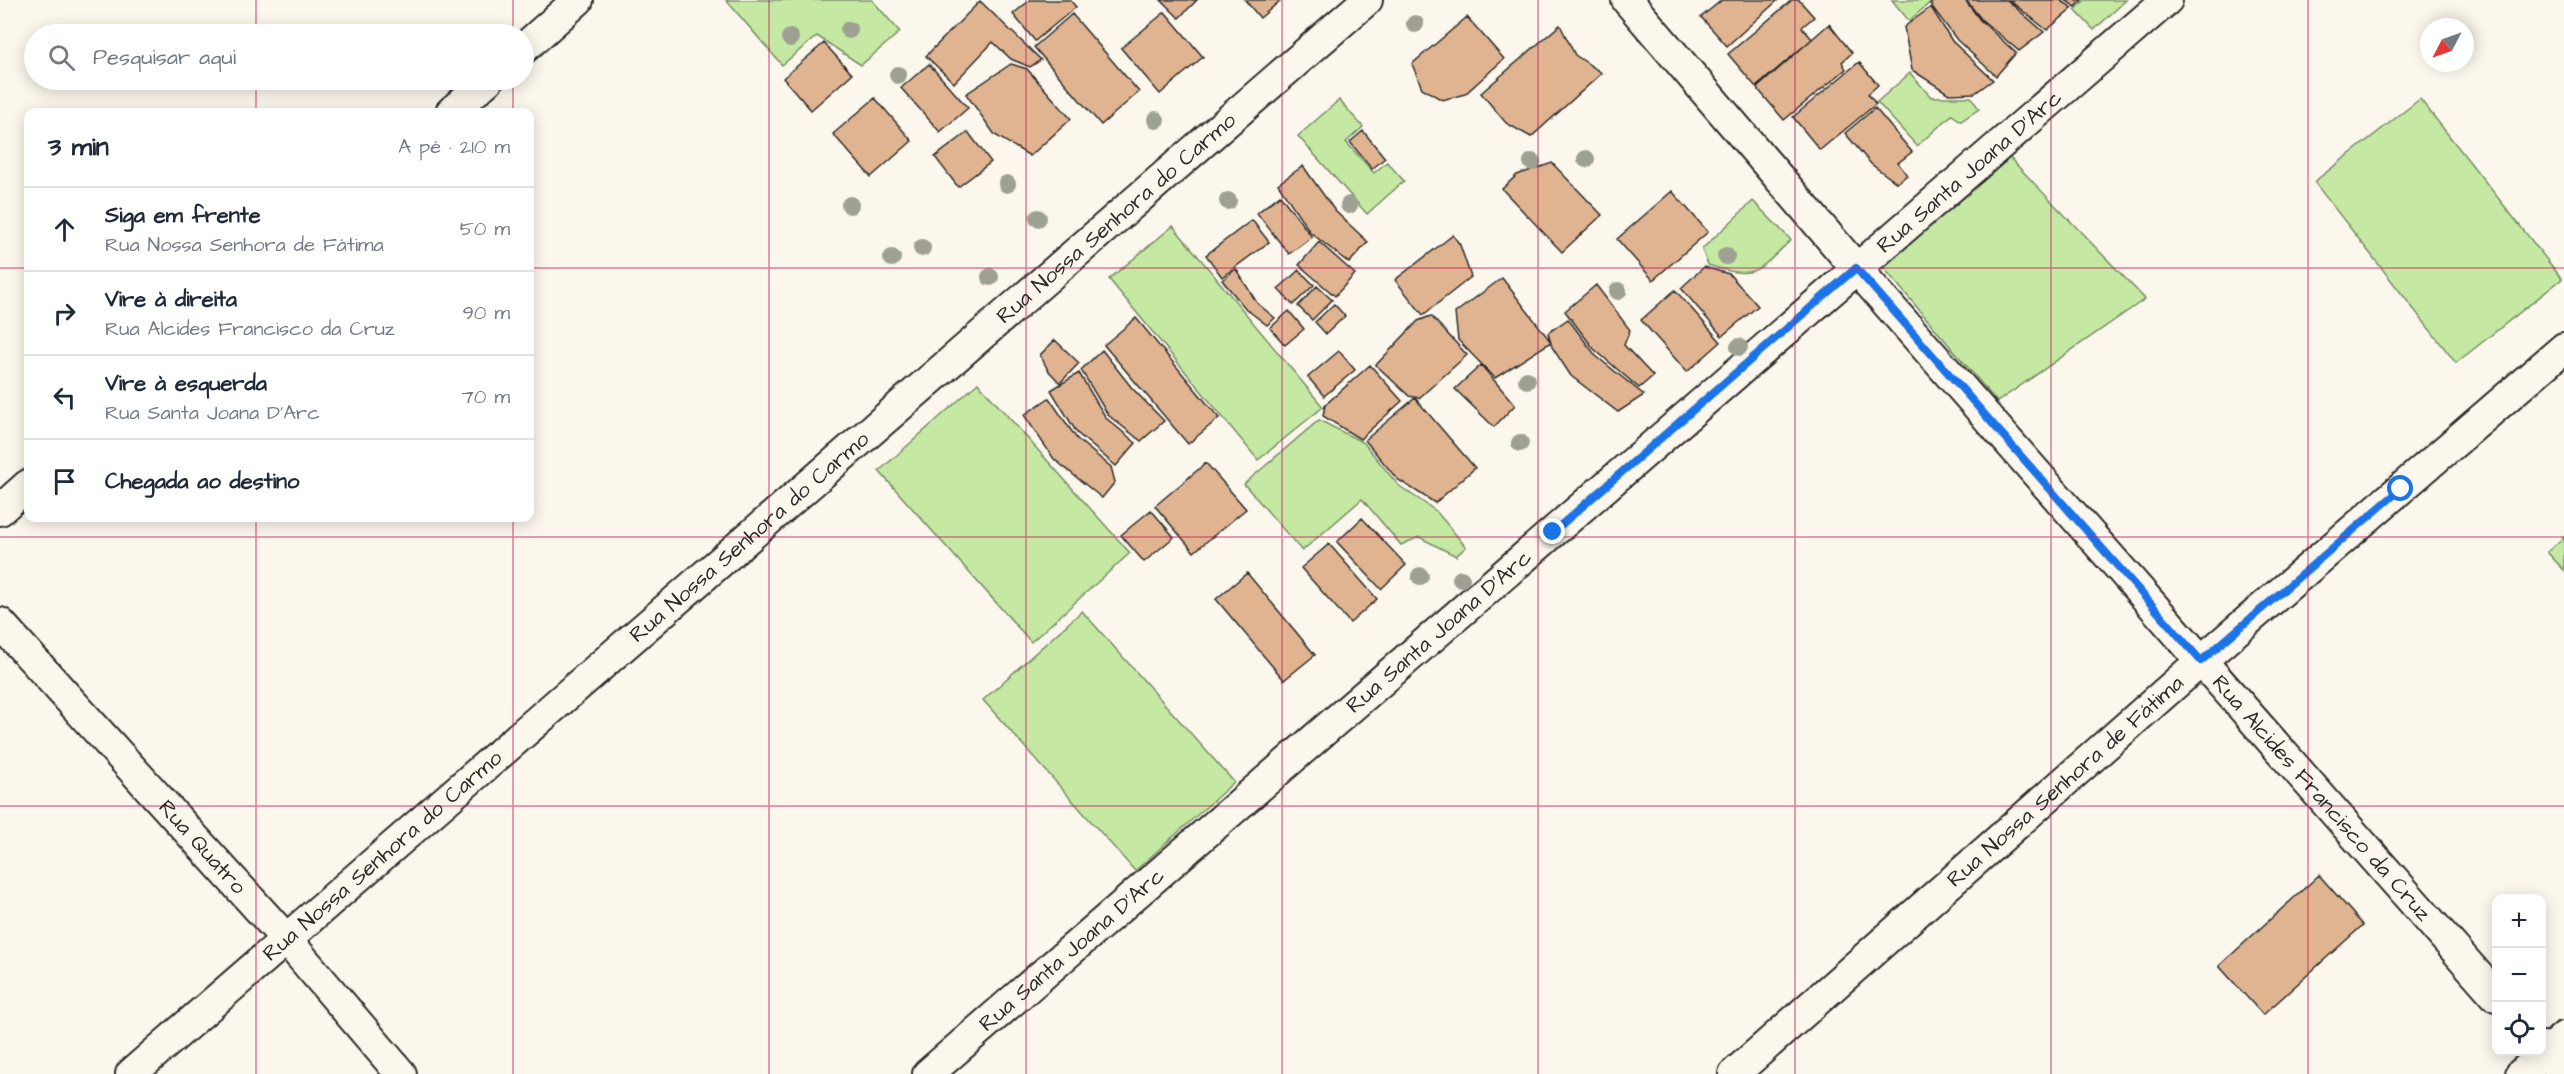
<!DOCTYPE html>
<html lang="pt">
<meta charset="utf-8">
<style>
body{margin:0;font-family:"Architects Daughter",sans-serif;background:#f6f6f7;color:#1f2937}
.controls{position:absolute;right:18px;bottom:18px;display:grid;overflow:hidden;border-radius:12px;box-shadow:0 3px 15px #0003}
.controls button{width:54px;height:54px;display:grid;place-items:center;padding:0;border:0;border-bottom:2px solid #e0e1e3;background:#fff;color:#1f2937;font:30px sans-serif}
.compass{position:absolute;left:2420px;top:18px;width:54px;height:54px;border-radius:50%;background:#fff;box-shadow:0 3px 15px #0003;rotate:229deg}
.stop{position:absolute;width:18px;height:18px;margin:-14px;border:4px solid #1a73e8;border-radius:50%;background:#fff}
.stop.end{background:#1a73e8;border-color:#fff;box-shadow:0 2px 6px #0008}
.list{margin:0;padding:0;list-style:none}
h2{display:flex;justify-content:space-between;align-items:center;height:78px;margin:0;padding:0 24px;font-size:26px}
h2 small{font-size:20px;font-weight:400;color:#747a83}
.list li{display:grid;grid-template-columns:39px 1fr auto;gap:18px;align-items:center;box-sizing:border-box;height:84px;padding:0 24px;border-top:2px solid #e0e1e3}
.list b{display:block;font-size:22px;white-space:nowrap}
.list p{margin:0;font-size:20px;white-space:nowrap;color:#747a83}
.list em{font-size:20px;font-style:normal;color:#747a83}
.icon{flex:none;width:33px;height:33px;fill:none;stroke:currentColor;stroke-width:2;stroke-linecap:round;stroke-linejoin:round}
.map{position:relative;flex:none;width:2564px;height:1074px;overflow:hidden}
.search{position:absolute;background:#fff;box-shadow:0 3px 15px #0003;left:24px;top:24px;width:510px;height:66px;display:flex;align-items:center;gap:15px;box-sizing:border-box;padding:0 21px;border-radius:33px;color:#747a83;font-size:22px}
.panel{position:absolute;background:#fff;box-shadow:0 3px 15px #0003;left:24px;top:108px;width:510px;height:414px;border-radius:12px}
.map>svg:first-child{display:block}
.green{fill:#c5e9a3;stroke:#788a67;stroke-width:1.5}
.building{fill:#e0b491;stroke:#2b2b2b;stroke-width:1.5}
.lines{fill:none;stroke-linecap:round;stroke-linejoin:round}
.street-casing{stroke:#2b2b2b;stroke-width:34}
.street{stroke:#fbf7ec;stroke-width:30}
.tree{fill:#9ea192}
.route{stroke:#1a73e8;stroke-width:8}
.grid{fill:none;stroke:#c2185b;stroke-width:1.5;stroke-opacity:0.55}
.labels{text-anchor:middle;dominant-baseline:central;stroke-width:6;stroke-linejoin:round;paint-order:stroke}
.street-label{font-size:22px;fill:#2b2b2b;stroke:#fbf7ec}
</style>
<div class="map">
<svg width="2564" height="1074" viewBox="0 0 2564 1074">
<rect width="100%" height="100%" fill="#fbf7ec"/>
<filter id="ink" filterUnits="userSpaceOnUse"><feTurbulence type="fractalNoise" baseFrequency=".0167" numOctaves="2"/><feDisplacementMap in="SourceGraphic" scale="12" xChannelSelector="R" yChannelSelector="G"/><feConvolveMatrix kernelMatrix="1 2 1 2 8 2 1 2 1" color-interpolation-filters="sRGB"/></filter>
<g filter="url(#ink)">
<path class="green" d="M726,0H872L900,32L861,65L817,36L782,65Z
M1892,0H1933L1909,21Z
M2085,0H2126L2094,30L2075,10Z
M1910,73L1931,97H1971L1979,109L1961,121L1952,115L1917,146L1877,102Z
M2420,99L2562,279L2456,363L2314,182Z
M1339,100L1363,127L1346,142L1374,173L1387,162L1404,181L1367,214L1298,136Z
M2008,156L2145,299L1997,402L1883,267Z
M1753,201L1791,240C1756,273 1755,280 1708,265L1702,249Z
M1173,226L1323,407L1258,460L1109,279Z
M978,383L1130,553L1031,642L879,471Z
M1319,420L1364,443L1398,485L1436,511L1466,547L1456,556L1419,537L1401,545L1362,499L1302,551L1244,484Z
M2564,537V570L2547,552Z
M1082,611L1234,782L1135,871L983,700Z"/>
<path class="building" d="M1030,0H1070L1076,7L1035,41L1013,14Z
M1161,0H1197L1179,18Z
M1245,0H1281L1260,18Z
M1722,0H1778L1727,46L1701,17Z
M1792,0H1799L1814,17L1802,27L1812,39L1756,87L1728,54Z
M1936,0H1965L1980,20L2016,53L1996,76L1957,40L1930,4Z
M1966,0H2007L2044,32L2019,51L1982,20Z
M2009,0H2060L2073,8L2047,30Z
M2065,0H2082L2076,7Z
M980,1L1041,60L1030,67L1011,59L993,42L954,83L926,56Z
M1931,7L1952,41L1993,80L1975,93L1949,94L1912,70L1904,27Z
M1165,12L1203,57L1160,94L1121,48Z
M1072,14L1139,92L1101,125L1034,47Z
M1467,17L1504,59L1465,94L1442,100L1422,88L1412,64Z
M1829,24L1852,53L1842,62L1846,69L1784,120L1757,88Z
M1560,25L1575,55L1602,73L1531,137L1506,123L1481,93Z
M824,43L852,74L811,110L783,78Z
M1859,62L1878,85L1868,94L1876,104L1820,150L1793,117Z
M929,64L968,108L940,132L901,88Z
M1011,64L1027,69L1071,119L1030,156L995,135L966,94Z
M875,98L912,141L871,177L833,134Z
M1875,108L1912,152L1898,163L1907,175L1897,183L1871,164L1845,133Z
M1363,131L1385,158L1372,169L1350,142Z
M968,132L991,162L958,187L935,157Z
M1552,163L1602,215L1562,252L1502,189L1517,175Z
M1303,166L1335,211L1368,242L1349,263L1310,232L1278,184Z
M1672,191L1708,232L1653,280L1617,239Z
M1280,195L1312,237L1289,254L1257,213Z
M1252,220L1269,242L1222,277L1206,255Z
M1453,235L1460,245L1471,277L1423,315L1395,280Z
M1319,242L1355,274L1335,296L1299,265Z
M1704,267L1729,274L1758,306L1722,336L1681,288Z
M1236,269L1257,303L1275,318L1267,325L1246,309L1222,280Z
M1299,270L1314,285L1293,305L1278,289Z
M1502,278L1551,342L1495,378L1458,340L1455,313Z
M1596,285L1630,330L1624,345L1653,376L1639,388L1594,349L1565,311Z
M1317,286L1332,300L1312,320L1298,306Z
M1675,290L1721,342L1687,372L1641,320Z
M1334,304L1345,316L1326,334L1315,322Z
M1289,311L1304,329L1285,345L1270,328Z
M1431,316L1467,355L1419,398L1409,396L1376,365L1418,321Z
M1136,318L1219,418L1188,444L1104,345Z
M1568,319L1596,356L1644,395L1618,412L1571,376L1552,347L1548,333Z
M1055,340L1079,363L1060,383L1048,370L1040,355Z
M1102,350L1132,388L1164,421L1141,441L1108,415L1081,370Z
M1339,351L1355,370L1324,396L1308,377Z
M1370,365L1402,401L1360,439L1323,416L1325,405Z
M1481,365L1515,405L1494,427L1455,389Z
M1079,373L1106,418L1136,443L1116,466L1077,433L1051,390Z
M1049,398L1077,439L1111,467L1115,482L1102,498L1054,459L1024,415Z
M1415,398L1475,468L1435,503L1397,479L1365,440Z
M1206,463L1246,509L1194,552L1155,506Z
M1151,510L1174,537L1144,562L1121,535Z
M1362,518L1406,565L1381,589L1337,542Z
M1329,544L1377,599L1350,623L1301,568Z
M1247,573L1315,655L1284,680L1216,599Z
M2319,875L2363,925L2263,1015L2219,966Z"/>
<g class="lines">
<g class="street-casing">
<g id="street">
<path id="s1" d="M1627,0L1856,268L2496,996"/>
<path d="M524,48L578,0"/>
<path d="M451,112L488,80"/>
<path d="M0,510L28,485"/>
<path id="s2" d="M0,623L286,939L401,1074"/>
<path d="M2542,1047L2564,1074"/>
<path id="s3" d="M131,1074L1367,0"/>
<path id="s4" d="M928,1074L2167,0"/>
<path id="s5" d="M1734,1074L2201,661L2564,348"/>
<path d="M2521,1074L2564,1037"/>
</g>
</g>
<use href="#street" class="street"/>
</g>
<g class="tree">
<circle cx="1415" cy="24" r="9"/>
<circle cx="849" cy="30" r="9"/>
<circle cx="790" cy="38" r="9"/>
<circle cx="898" cy="75" r="9"/>
<circle cx="1156" cy="120" r="9"/>
<circle cx="1586" cy="159" r="9"/>
<circle cx="1532" cy="162" r="9"/>
<circle cx="1007" cy="184" r="9"/>
<circle cx="1228" cy="201" r="9"/>
<circle cx="850" cy="205" r="9"/>
<circle cx="1349" cy="205" r="9"/>
<circle cx="1038" cy="218" r="9"/>
<circle cx="922" cy="248" r="9"/>
<circle cx="1726" cy="256" r="9"/>
<circle cx="892" cy="258" r="9"/>
<circle cx="990" cy="277" r="9"/>
<circle cx="1618" cy="291" r="9"/>
<circle cx="1739" cy="347" r="9"/>
<circle cx="1527" cy="380" r="9"/>
<circle cx="1520" cy="443" r="9"/>
<circle cx="1420" cy="576" r="9"/>
<circle cx="1461" cy="579" r="9"/>
</g>
</g>
<g class="lines" filter="url(#ink)">
<path class="route" d="M1553,532L1856,268L2201,661L2401,489"/>
</g>
<path class="grid" d="M256,0V34M513,0V34M769,0V1074M1026,0V1074M1282,0V1074M1538,0V1074M1795,0V1074M2051,0V1074M2308,0V1074M256,80V112M513,80V112M0,268H28M530,268H2564M256,518V1074M513,518V1074M0,537H2564M0,806H2564"/>
<g class="labels">
<g class="street-label">
<text stroke="none"><textPath href="#s4" startOffset="1378">Rua Santa Joana D'Arc</textPath></text>
<text stroke="none"><textPath href="#s3" startOffset="1305">Rua Nossa Senhora do Carmo</textPath></text>
<text stroke="none"><textPath href="#s3" startOffset="819">Rua Nossa Senhora do Carmo</textPath></text>
<text stroke="none"><textPath href="#s4" startOffset="676">Rua Santa Joana D'Arc</textPath></text>
<text stroke="none"><textPath href="#s5" startOffset="442">Rua Nossa Senhora de Fátima</textPath></text>
<text stroke="none"><textPath href="#s1" startOffset="1058">Rua Alcides Francisco da Cruz</textPath></text>
<text stroke="none"><textPath href="#s2" startOffset="302">Rua Quatro</textPath></text>
<text stroke="none"><textPath href="#s3" startOffset="333">Rua Nossa Senhora do Carmo</textPath></text>
<text stroke="none"><textPath href="#s4" startOffset="190">Rua Santa Joana D'Arc</textPath></text>
</g>
</g>
</svg>
<div class="controls">
<button>+</button>
<button>−</button>
<button><svg class="icon" aria-label="locate" viewBox="0 0 24 24"><circle cx="12" cy="12" r="6"/><path d="M12 2v4M12 18v4M2 12h4M18 12h4"/></svg></button>
</div>
<svg class="compass" viewBox="-18 -18 36 36"><path d="M0-13l5 13h-10z" fill="#e53935"/><path d="M0 13l5-13h-10z" fill="#747a83"/></svg>
<div class="stop" style="left:2401px;top:489px"></div>
<div class="stop end" style="left:1553px;top:532px"></div>
<div class="search"><svg class="icon" aria-label="search" viewBox="0 0 24 24"><circle cx="10" cy="10" r="6"/><path d="M15 15l6 6"/></svg>Pesquisar aqui</div>
<section class="panel">
<h2>3 min<small>A pé · 210 m</small></h2>
<ul class="list">
<li><svg class="icon" aria-label="ahead" viewBox="0 0 24 24"><path d="M12 20V5M6 11l6-6 6 6"/></svg><div><b>Siga em frente</b><p>Rua Nossa Senhora de Fátima</p></div><em>50 m</em></li>
<li><svg class="icon" aria-label="right" viewBox="0 0 24 24"><path d="M7 20v-9h11M14 6l5 5-5 5"/></svg><div><b>Vire à direita</b><p>Rua Alcides Francisco da Cruz</p></div><em>90 m</em></li>
<li><svg class="icon" aria-label="left" viewBox="0 0 24 24"><path d="M17 20v-9H6M10 6l-5 5 5 5"/></svg><div><b>Vire à esquerda</b><p>Rua Santa Joana D'Arc</p></div><em>70 m</em></li>
<li><svg class="icon" aria-label="arrive" viewBox="0 0 24 24"><path d="M6 21V4h12l-3 4 3 4H6"/></svg><div><b>Chegada ao destino</b></div></li>
</ul>
</section>
</div>
